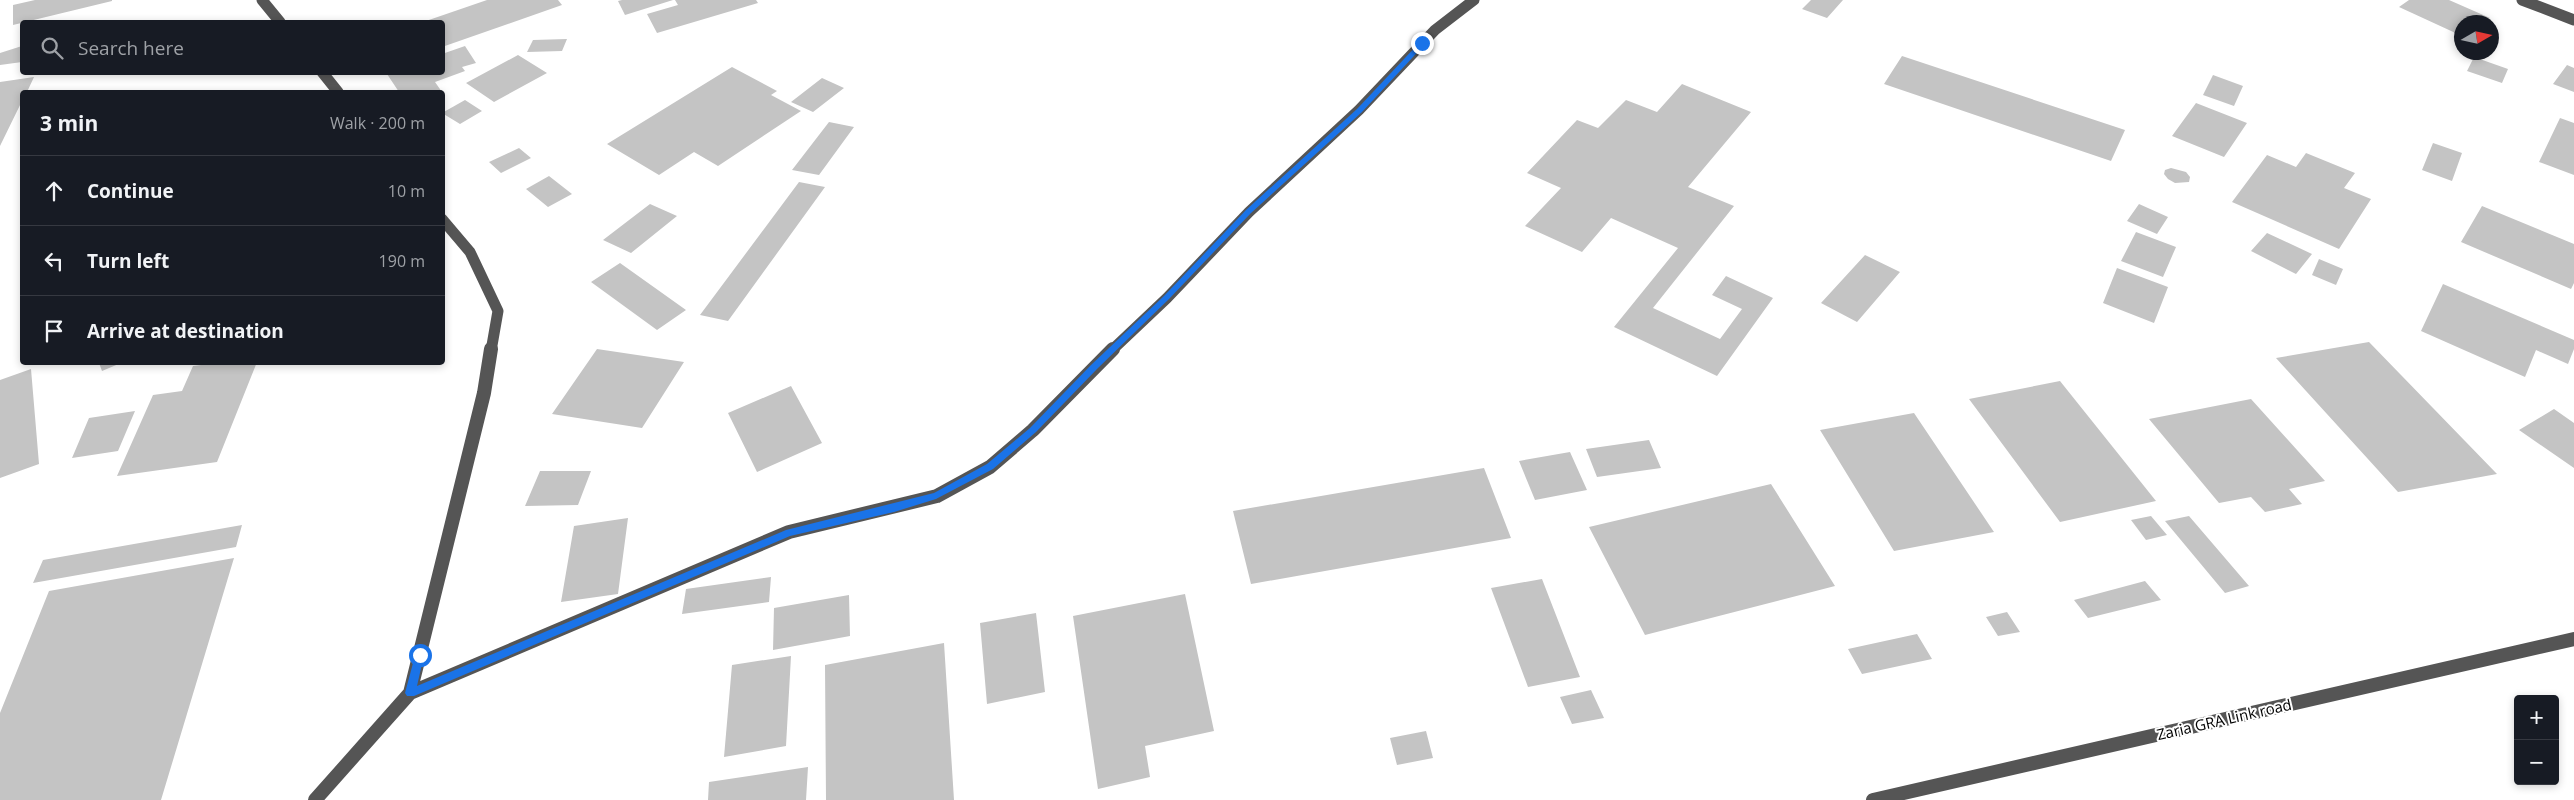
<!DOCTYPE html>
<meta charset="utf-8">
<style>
body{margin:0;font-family:"Open Sans",sans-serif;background:#20242c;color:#f1f3f6}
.controls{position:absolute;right:15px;bottom:15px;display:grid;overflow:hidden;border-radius:5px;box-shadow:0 2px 8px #0003}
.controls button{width:45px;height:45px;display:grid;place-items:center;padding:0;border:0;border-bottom:1px solid #363941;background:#171b24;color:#f1f3f6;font:25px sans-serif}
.compass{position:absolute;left:2454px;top:15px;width:45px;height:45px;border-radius:50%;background:#171b24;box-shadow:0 2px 8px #0003;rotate:81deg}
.stop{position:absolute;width:15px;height:15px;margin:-11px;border:4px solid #1a73e8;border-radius:50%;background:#fff}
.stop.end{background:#1a73e8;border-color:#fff;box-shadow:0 1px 5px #0008}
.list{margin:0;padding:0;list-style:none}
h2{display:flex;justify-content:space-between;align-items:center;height:65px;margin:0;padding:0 20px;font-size:21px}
h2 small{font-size:16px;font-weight:400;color:#9ea1a6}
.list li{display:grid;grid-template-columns:32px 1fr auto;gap:15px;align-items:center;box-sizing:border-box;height:70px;padding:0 20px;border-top:1px solid #363941}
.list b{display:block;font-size:19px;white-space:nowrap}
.list em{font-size:16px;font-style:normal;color:#9ea1a6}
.icon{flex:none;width:28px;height:28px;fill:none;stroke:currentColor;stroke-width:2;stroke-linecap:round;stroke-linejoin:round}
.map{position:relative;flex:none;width:2574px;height:800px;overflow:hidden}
.search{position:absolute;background:#171b24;box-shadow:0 2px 8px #0003;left:20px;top:20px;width:425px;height:55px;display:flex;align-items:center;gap:12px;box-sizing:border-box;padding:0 18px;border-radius:5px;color:#9ea1a6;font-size:19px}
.panel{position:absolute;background:#171b24;box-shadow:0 2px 8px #0003;left:20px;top:90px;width:425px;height:275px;border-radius:5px}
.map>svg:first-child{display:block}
.building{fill:#c4c4c4}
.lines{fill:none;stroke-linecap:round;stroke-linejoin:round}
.minor-far1{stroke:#555;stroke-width:11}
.minor{stroke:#555;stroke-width:14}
.route{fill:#1a73e8}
.labels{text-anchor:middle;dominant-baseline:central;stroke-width:4;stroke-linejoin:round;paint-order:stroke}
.street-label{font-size:15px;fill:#000;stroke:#fff}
</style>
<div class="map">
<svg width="2574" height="800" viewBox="0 0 2574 800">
<rect width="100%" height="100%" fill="#fff"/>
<path class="building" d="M35,0H112V1L13,25V5Z
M487,0H558L562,5L442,47V22H423Z
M622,0H673L625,15L618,1Z
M675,0H756L758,3L657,33L647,14L678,5Z
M1811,0H1843L1827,18L1802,9Z
M2409,0H2449L2490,18L2484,22H2462V36L2399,7Z
M567,39L562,51L527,52L533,40Z
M22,46V62L0,65V53Z
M465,46L476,63L462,67L465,71L435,82L442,92H399L387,74L442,72V54Z
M518,55L547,73L494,102L466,83Z
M1902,56L2125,130L2111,161L1884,84Z
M2474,57L2508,69L2502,83L2467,71Z
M2567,65L2574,68V92L2553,84Z
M732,67L777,91L771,95L801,111L718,166L694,152L659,175L607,144Z
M2213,75L2243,86L2234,106L2203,95Z
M34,77L27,92H22V101L0,146V82Z
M822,78L844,88L813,112L791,102Z
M1682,84L1751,112L1688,187L1734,206L1653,308L1720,339L1742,309L1712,295L1726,276L1773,298L1717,376L1614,327L1678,248L1611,218L1582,252L1525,226L1561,188L1527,173L1577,120L1598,128L1626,100L1657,112Z
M465,100L482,111L460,124L442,113Z
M2196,103L2247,123L2224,157L2172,136Z
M2560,118L2574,123V175L2539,162Z
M829,122L854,127L819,175L792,170Z
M2433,143L2462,153L2452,181L2422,170Z
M519,148L531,158L501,173L489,162Z
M2306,153L2355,173L2344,188L2371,199L2339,249L2232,202L2267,155L2296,167Z
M2171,168L2186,172L2190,177L2189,182L2175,183L2168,179L2164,174L2165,170Z
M549,176L572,194L548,207L526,189Z
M799,182L825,187L728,321L700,315Z
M650,204L677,216L631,253L603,240Z
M2139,204L2168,217L2157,234L2127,221Z
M2482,206L2574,244V283L2571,289L2461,242Z
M2136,232L2176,247L2163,277L2121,261Z
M2267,233L2312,254L2296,274L2251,251Z
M1865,255L1900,272L1857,322L1821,303Z
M2319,259L2343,269L2336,285L2312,275Z
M620,263L686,310L657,330L591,282Z
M2117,268L2168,287L2154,323L2103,303Z
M2443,284L2574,340V349L2568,364L2536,350L2525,377L2421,331Z
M2369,342L2497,474L2398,492L2276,358Z
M597,349L684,362L642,428L552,414Z
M225,362H257L217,462L117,476L153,395L182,391L193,366Z
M99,363H121L102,371Z
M31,369L39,464L0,478V380Z
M2060,381L2156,501L2060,522L1969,399Z
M791,386L822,443L757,472L728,413Z
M2251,399L2325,481L2289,489L2302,504L2265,512L2251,497L2219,503L2149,419Z
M2554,409L2574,423V468L2519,430Z
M135,411L118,451L72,458L89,418Z
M1914,413L1994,532L1894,551L1820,430Z
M1649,440L1661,468L1597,477L1586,449Z
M1570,452L1587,490L1535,500L1519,461Z
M1484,468L1511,538L1251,584L1233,511Z
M540,471H591L578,505L525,506Z
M1771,484L1835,586L1645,635L1589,527Z
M2151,516L2167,535L2146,540L2131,520Z
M2189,516L2249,586L2225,593L2165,521Z
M628,518L618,594L561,602L574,526Z
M242,525L236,547L33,583L43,560Z
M234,558L161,800H0V713L49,591Z
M771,577L769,602L682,614L686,589Z
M1542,579L1580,677L1528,687L1491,588Z
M2145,581L2161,600L2088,618L2074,600Z
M1185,594L1214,731L1145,746L1150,777L1098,789L1073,616Z
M849,595L850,636L773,650L774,608Z
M2007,612L2020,632L1998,636L1986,617Z
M1036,613L1045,692L987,704L980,623Z
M1917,634L1932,659L1862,674L1848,649Z
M944,643L954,800H826L825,665Z
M791,656L786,746L724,757L732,665Z
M1591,690L1604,718L1572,724L1560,697Z
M1426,731L1433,758L1397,765L1390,738Z
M808,767L806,800H708L709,782Z"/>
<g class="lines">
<path class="minor-far1" d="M262,0L280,22
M2522,0L2574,20
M322,72L338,92
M442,219L470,252L498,311L491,351
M1111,351L1167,298L1249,212L1359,110L1435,30L1474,0"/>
<path class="minor" d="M410,693L484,393L491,349
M315,800L410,693L789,532L937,496L990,467L1033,430L1113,349
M1873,800L2574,639"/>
</g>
<path class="route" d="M1420,42L1426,43L1362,112L1251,213L1169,299L1097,369L1036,432L993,469L936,499L894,512L790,536L414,696H407L405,693L416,652H423L424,655L417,686L786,530L934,493L987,464L1030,428L1091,365L1164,296L1246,210L1357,109Z"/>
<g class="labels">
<g class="street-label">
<text transform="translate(2224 719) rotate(-13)">Zaria GRA Link road</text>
</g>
</g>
</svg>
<div class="controls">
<button>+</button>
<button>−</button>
</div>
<svg class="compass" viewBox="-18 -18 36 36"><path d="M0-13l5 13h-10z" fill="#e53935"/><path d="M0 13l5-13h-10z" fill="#9ea1a6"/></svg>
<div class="stop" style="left:420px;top:655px"></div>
<div class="stop end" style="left:1422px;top:43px"></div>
<div class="search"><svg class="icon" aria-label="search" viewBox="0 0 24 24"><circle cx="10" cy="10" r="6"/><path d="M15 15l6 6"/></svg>Search here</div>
<section class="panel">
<h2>3 min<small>Walk · 200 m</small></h2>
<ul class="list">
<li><svg class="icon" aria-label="ahead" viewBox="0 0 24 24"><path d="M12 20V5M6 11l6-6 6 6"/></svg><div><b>Continue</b></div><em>10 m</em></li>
<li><svg class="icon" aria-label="left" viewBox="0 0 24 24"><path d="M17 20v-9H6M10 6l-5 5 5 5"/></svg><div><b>Turn left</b></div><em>190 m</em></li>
<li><svg class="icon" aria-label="arrive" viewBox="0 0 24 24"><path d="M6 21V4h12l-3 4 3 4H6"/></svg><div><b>Arrive at destination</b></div></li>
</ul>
</section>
</div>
